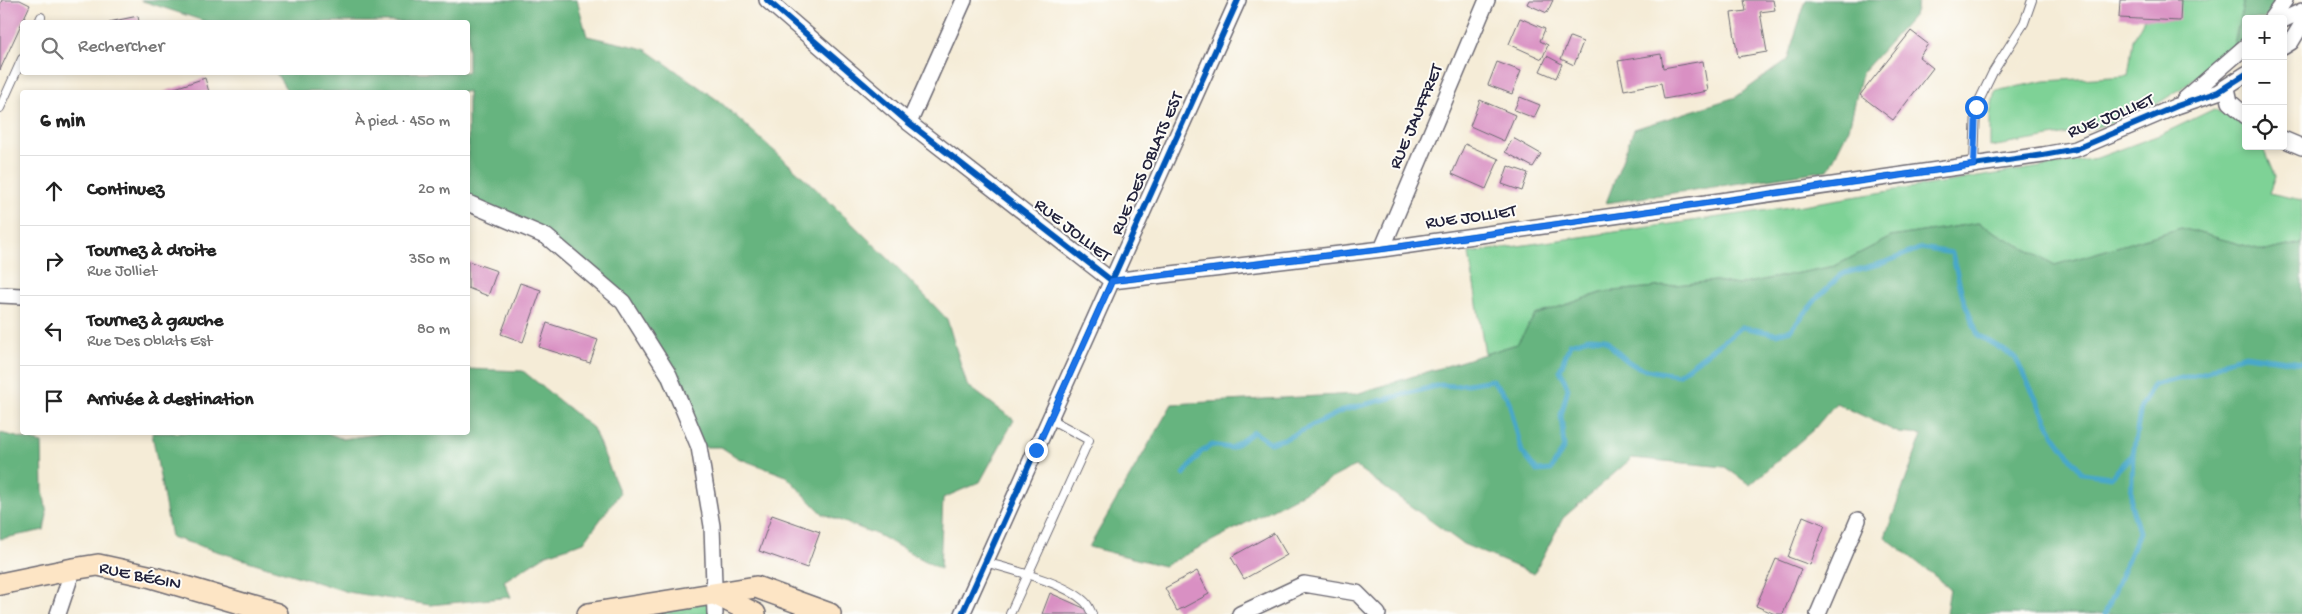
<!DOCTYPE html>
<html lang="fr">
<meta charset="utf-8">
<style>
body{margin:0;font-family:"Gochi Hand",sans-serif;background:#f2f2f2;color:#222}
.controls{position:absolute;right:15px;top:15px;display:grid;overflow:hidden;border-radius:5px;box-shadow:0 2px 8px #0003}
.controls button{width:45px;height:45px;display:grid;place-items:center;padding:0;border:0;border-bottom:1px solid #e0e0e0;background:#fff;color:#222;font:25px sans-serif}
.stop{position:absolute;width:15px;height:15px;margin:-11px;border:4px solid #1a73e8;border-radius:50%;background:#fff}
.stop.end{background:#1a73e8;border-color:#fff;box-shadow:0 1px 5px #0008}
.list{margin:0;padding:0;list-style:none}
h2{display:flex;justify-content:space-between;align-items:center;height:65px;margin:0;padding:0 20px;font-size:21px}
h2 small{font-size:16px;font-weight:400;color:#767676}
.list li{display:grid;grid-template-columns:32px 1fr auto;gap:15px;align-items:center;box-sizing:border-box;height:70px;padding:0 20px;border-top:1px solid #e0e0e0}
.list b{display:block;font-size:19px;white-space:nowrap}
.list p{margin:0;font-size:16px;white-space:nowrap;color:#767676}
.list em{font-size:16px;font-style:normal;color:#767676}
.icon{flex:none;width:28px;height:28px;fill:none;stroke:currentColor;stroke-width:2;stroke-linecap:round;stroke-linejoin:round}
.map{position:relative;flex:none;width:2302px;height:614px;overflow:hidden}
.search{position:absolute;background:#fff;box-shadow:0 2px 8px #0003;left:20px;top:20px;width:450px;height:55px;display:flex;align-items:center;gap:12px;box-sizing:border-box;padding:0 18px;border-radius:5px;color:#767676;font-size:19px}
.panel{position:absolute;background:#fff;box-shadow:0 2px 8px #0003;left:20px;top:90px;width:450px;height:345px;border-radius:5px}
.map>svg:first-child{display:block}
.green{fill:#7ed296;stroke:#507a68}
.forest{fill:#66b47f;stroke:#446b5d}
.lines{fill:none;stroke-linecap:round;stroke-linejoin:round}
.stream{stroke:#4aa8c9;stroke-width:5}
.building{fill:#d990c3}
.lane-casing{stroke:#6c6972;stroke-width:10}
.street-casing{stroke:#6c6972;stroke-width:18}
.secondary-casing{stroke:#6c6972;stroke-width:24}
.lane{stroke:#fff;stroke-width:8}
.street{stroke:#fff;stroke-width:15}
.secondary{stroke:#fde5c5;stroke-width:21}
.cycleway-casing{stroke:#fdfcf7;stroke-width:9}
.cycleway{stroke:#0057b8;stroke-width:6}
.route{stroke:#1a73e8;stroke-width:6}
.labels{text-anchor:middle;dominant-baseline:central;stroke-width:4;stroke-linejoin:round;paint-order:stroke}
.street-label{font-size:18px;fill:#22223b;stroke:#fdfcf7}
</style>
<div class="map">
<svg width="2302" height="614" viewBox="0 0 2302 614">
<rect width="100%" height="100%" fill="#fdfcf7"/>
<filter id="ink" filterUnits="userSpaceOnUse"><feTurbulence type="fractalNoise" baseFrequency=".02" numOctaves="2"/><feDisplacementMap in="SourceGraphic" scale="10" xChannelSelector="R" yChannelSelector="G"/><feConvolveMatrix kernelMatrix="1 2 1 2 8 2 1 2 1" color-interpolation-filters="sRGB"/></filter>
<filter id="wash" filterUnits="userSpaceOnUse"><feTurbulence type="fractalNoise" baseFrequency=".0096" numOctaves="4" result="noise"/><feDisplacementMap in="SourceGraphic" scale="20" xChannelSelector="R" yChannelSelector="G"/><feGaussianBlur stdDeviation="1.12" result="paint"/><feColorMatrix in="noise" values="0 0 0 0 0 0 0 0 0 0 0 0 0 0 0 0 0 1.4 0 .05"/><feComposite in="paint" operator="in"/></filter>
<g filter="url(#wash)">
<rect width="100%" height="100%" fill="#f5ecd7"/>
<path class="green" d="M2181,0H2244L2233,49L2179,90L2141,114L2080,132L1990,147V114L1995,91L2045,81L2128,76L2133,40L2144,19Z
M2214,109L2246,126V146H2262L2275,177L2269,193L2302,200V243L2265,251L2181,228L2055,265L1978,223L1891,237L1835,266L1737,285L1716,281L1604,292L1535,315L1517,344L1485,354L1469,253L1796,206L2097,158L2162,134Z
M715,594L712,614H605Z"/>
<path class="forest" d="M140,0H577L587,36L645,49L719,101L813,186L894,264L947,319L967,385L1014,420L980,482L943,498L940,569L878,535L823,514L786,476L738,458L721,447H699L623,302L547,237L468,203V92H288L276,73L468,72V22H207Z
M1806,0H1919L1914,15L1862,73L1849,128L1828,170L1606,203L1634,129L1736,97L1787,60Z
M2244,0H2282L2264,19H2246V37L2233,49Z
M1978,223L2055,265L2181,228L2265,251L2302,243V614H1946L1950,588L1885,537L1922,435L1899,433L1836,403L1814,429L1750,485L1725,467L1632,458L1563,518L1534,574L1463,544L1355,466L1164,566L1089,547L1172,404L1356,394L1517,344L1535,315L1604,292L1716,281L1737,285L1835,266L1891,237Z
M468,369L523,371L593,428L620,493L584,542L547,554L504,581L511,597L430,605L348,592L171,537L152,433L325,432L343,439L384,433L468,432Z
M0,433L42,443L43,490L47,514L44,530L0,539Z"/>
<g class="lines">
<path class="stream" d="M1184,474L1201,452L1212,445L1231,448L1254,432L1270,443L1287,438L1344,410L1440,385L1455,386L1492,380L1508,398L1522,452L1537,471L1551,470L1564,447L1561,415L1568,388L1560,370L1570,344L1589,338L1605,339C1632,370 1638,369 1678,375L1742,327L1776,334L1791,330L1819,296L1842,274L1886,262L1921,248L1952,253L1963,298L1978,335L2015,357L2054,435L2082,473L2111,477L2133,454
M2105,614L2139,532L2131,505L2133,454L2141,407L2153,385L2207,372L2227,361L2245,355L2302,363"/>
</g>
<g id="blocks">
<path class="building" d="M2,0H20L30,5L0,70V5Z
M1529,0H1553L1547,13L1527,4Z
M1744,0H1773L1775,10L1760,12L1767,52L1738,57L1731,13L1746,11Z
M2120,0H2181L2180,21L2119,18Z
M138,16L139,22H109Z
M1520,18L1545,29L1540,41L1548,45L1542,59L1509,44Z
M1911,31L1928,44L1919,57L1933,68L1893,120L1860,95Z
M1570,37L1583,42L1574,65L1561,59Z
M1661,54L1663,68L1703,61L1708,91L1664,99L1661,83L1624,90L1618,61Z
M1547,56L1562,64L1556,78L1540,71Z
M1497,62L1521,71L1512,94L1488,85Z
M205,78L209,92H163Z
M1520,97L1540,105L1534,118L1514,110Z
M1480,100L1515,115L1504,141L1470,126Z
M1513,138L1541,154L1533,167L1505,152Z
M1465,144L1499,159L1486,189L1452,174Z
M1508,166L1528,173L1522,191L1502,184Z
M468,261L497,271L488,296L468,288Z
M520,283L541,290L523,342L501,334Z
M547,323L598,340L590,363L539,347Z
M772,515L820,532L807,568L759,551Z
M1803,516L1825,525L1810,565L1788,557Z
M1274,533L1287,555L1244,579L1231,557Z
M1776,559L1801,569L1783,614H1775L1756,606Z
M1197,571L1209,594L1177,611L1165,588Z
M1050,593L1086,609L1089,614H1042Z"/>
</g>
</g>
<g filter="url(#ink)">
<use href="#blocks" fill-opacity="0" stroke="#6c6972" stroke-width="1"/>
<g class="lines">
<g class="lane-casing">
<path id="lane" d="M39,22L41,17
M0,108L22,59
M1974,165L1976,107L1993,72L2024,23L2032,0
M985,562C1012,570 1063,582 1084,601C1088,604 1090,610 1092,614
M1010,614L1089,440L1050,419"/>
</g>
<g class="street-casing">
<path id="street" d="M767,0L909,123L1112,281L1382,249L2043,155L2076,149L2177,106L2218,92L2246,74
M2271,19L2285,0
M2283,20L2302,11
M2283,47L2291,42L2302,24
M2227,88L2230,102L2246,116
M2184,100L2246,46
M909,123L964,0
M2283,139L2302,147
M468,203L547,237L623,302L669,375L699,447L712,526L715,614
M1382,249L1487,0
M0,295L22,296
M58,614L73,569
M962,614L1238,0
M1240,614L1304,584L1357,593L1378,614
M1818,614L1858,520"/>
</g>
<g class="secondary-casing">
<path id="secondary" d="M0,584L73,569L98,565L148,576L277,614
M715,594L755,614
M588,614L756,587L830,614"/>
</g>
<use href="#lane" class="lane"/>
<use href="#street" class="street"/>
<use href="#secondary" class="secondary"/>
<g class="cycleway-casing">
<path id="cycleway" d="M767,0L909,123L1112,281L1382,249L2043,155L2076,149L2177,106L2218,92L2246,74
M962,614L1238,0"/>
</g>
<use href="#cycleway" class="cycleway"/>
</g>
</g>
<g class="lines" filter="url(#ink)">
<path class="route" d="M1036,450L1112,281L1382,249L1974,165L1976,107"/>
</g>
<g class="labels">
<g class="street-label">
<text transform="translate(1417 117) rotate(-67)">RUE JAUFFRET</text>
<text transform="translate(2111 117) rotate(-22)">RUE JOLLIET</text>
<text transform="translate(1148 164) rotate(-66)">RUE DES OBLATS EST</text>
<text transform="translate(1471 218) rotate(-8)">RUE JOLLIET</text>
<text transform="translate(1072 231) rotate(38)">RUE JOLLIET</text>
<text transform="translate(140 577) rotate(12)">RUE BÉGIN</text>
</g>
</g>
</svg>
<div class="controls">
<button>+</button>
<button>−</button>
<button><svg class="icon" aria-label="locate" viewBox="0 0 24 24"><circle cx="12" cy="12" r="6"/><path d="M12 2v4M12 18v4M2 12h4M18 12h4"/></svg></button>
</div>
<div class="stop" style="left:1976px;top:107px"></div>
<div class="stop end" style="left:1036px;top:450px"></div>
<div class="search"><svg class="icon" aria-label="search" viewBox="0 0 24 24"><circle cx="10" cy="10" r="6"/><path d="M15 15l6 6"/></svg>Rechercher</div>
<section class="panel">
<h2>6 min<small>À pied · 450 m</small></h2>
<ul class="list">
<li><svg class="icon" aria-label="ahead" viewBox="0 0 24 24"><path d="M12 20V5M6 11l6-6 6 6"/></svg><div><b>Continuez</b></div><em>20 m</em></li>
<li><svg class="icon" aria-label="right" viewBox="0 0 24 24"><path d="M7 20v-9h11M14 6l5 5-5 5"/></svg><div><b>Tournez à droite</b><p>Rue Jolliet</p></div><em>350 m</em></li>
<li><svg class="icon" aria-label="left" viewBox="0 0 24 24"><path d="M17 20v-9H6M10 6l-5 5 5 5"/></svg><div><b>Tournez à gauche</b><p>Rue Des Oblats Est</p></div><em>80 m</em></li>
<li><svg class="icon" aria-label="arrive" viewBox="0 0 24 24"><path d="M6 21V4h12l-3 4 3 4H6"/></svg><div><b>Arrivée à destination</b></div></li>
</ul>
</section>
</div>
